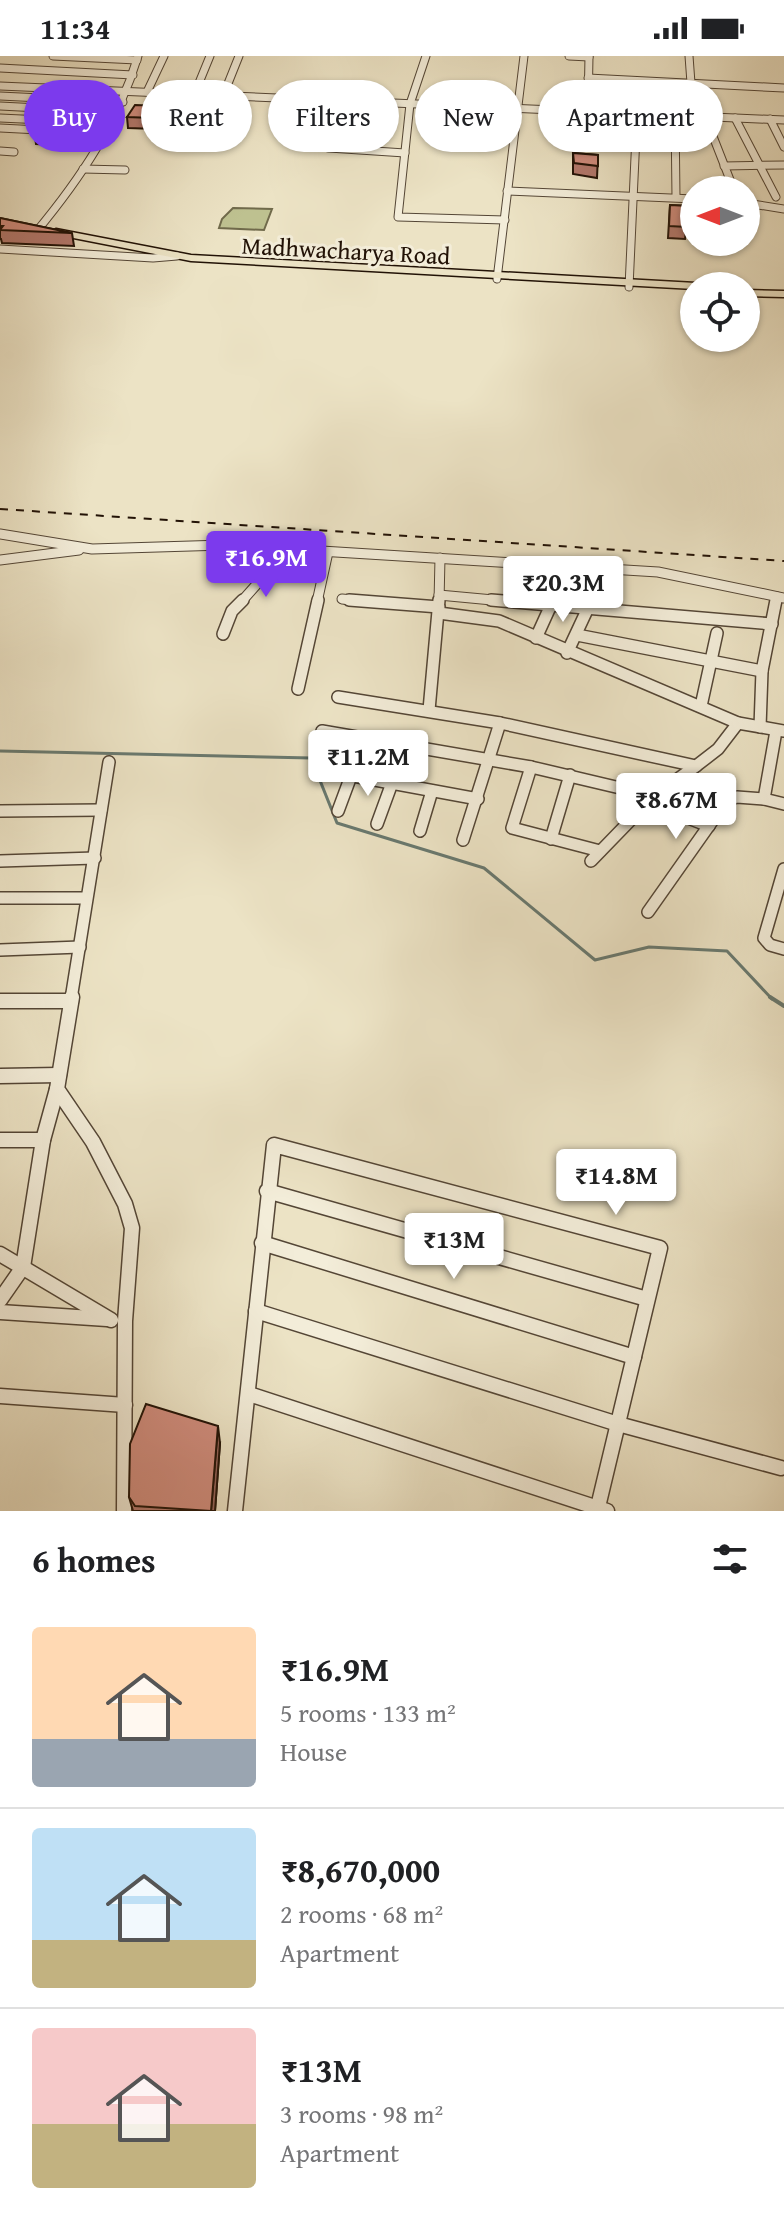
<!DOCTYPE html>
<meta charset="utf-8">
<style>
body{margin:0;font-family:"Gentium Book Plus",serif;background:#f6f6f6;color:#202124;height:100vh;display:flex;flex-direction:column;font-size:30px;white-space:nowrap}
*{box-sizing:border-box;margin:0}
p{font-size:26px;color:#757577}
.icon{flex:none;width:44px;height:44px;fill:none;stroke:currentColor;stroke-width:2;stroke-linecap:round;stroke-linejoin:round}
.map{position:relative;height:1455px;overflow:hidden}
.sheet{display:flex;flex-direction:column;background:#fff;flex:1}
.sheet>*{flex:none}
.guide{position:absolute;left:24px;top:24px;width:736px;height:72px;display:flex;gap:16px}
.needle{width:52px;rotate:270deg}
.buttons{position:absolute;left:680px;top:120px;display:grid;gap:16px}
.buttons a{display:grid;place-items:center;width:80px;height:80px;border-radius:50%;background:#fff;box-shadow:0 2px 6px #0004;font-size:40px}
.price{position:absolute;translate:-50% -68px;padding:0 18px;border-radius:8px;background:#fff;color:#222;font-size:26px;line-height:52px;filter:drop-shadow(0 2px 4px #0008)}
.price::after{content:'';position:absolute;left:50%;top:48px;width:24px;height:18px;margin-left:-12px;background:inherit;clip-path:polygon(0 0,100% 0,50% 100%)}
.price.on{background:#7c3aed;color:#fff}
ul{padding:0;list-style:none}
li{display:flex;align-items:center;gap:24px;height:200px;padding:0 32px}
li+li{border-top:2px solid #e0e0e0}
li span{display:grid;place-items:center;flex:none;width:224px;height:160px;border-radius:8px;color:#555}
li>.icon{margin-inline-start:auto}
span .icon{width:96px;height:96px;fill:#fffc;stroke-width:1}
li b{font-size:34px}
h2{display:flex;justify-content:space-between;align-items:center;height:96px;padding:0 32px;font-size:34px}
.tag{padding:0 28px;border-radius:36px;background:#fff;box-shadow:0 2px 6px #0004;font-size:28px;line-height:72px}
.tag.on{background:#7c3aed;color:#fff}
.status{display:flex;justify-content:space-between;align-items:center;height:56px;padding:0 40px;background:#fff;direction:ltr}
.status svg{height:22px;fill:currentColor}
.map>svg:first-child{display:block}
.green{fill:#bec190;stroke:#706a4b;stroke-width:2}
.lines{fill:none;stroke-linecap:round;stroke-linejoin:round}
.stream-far1{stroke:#69796f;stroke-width:3}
.stream{stroke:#69796f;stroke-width:4}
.minor-far3-casing{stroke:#544636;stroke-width:9}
.minor-far2-casing{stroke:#544636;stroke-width:11}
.minor-far1-casing{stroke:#544636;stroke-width:14}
.minor-casing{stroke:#544636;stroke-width:17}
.major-casing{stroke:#221206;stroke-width:3}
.minor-far3{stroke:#f3edd9;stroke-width:7}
.minor-far2{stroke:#f3edd9;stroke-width:9}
.minor-far1{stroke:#f3edd9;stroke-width:11}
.minor{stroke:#f3edd9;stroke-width:14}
.major{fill:#ece3c5;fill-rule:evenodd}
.rail{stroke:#221206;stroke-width:2;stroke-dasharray:8 8;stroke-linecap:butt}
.wall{fill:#b3786c;stroke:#221206;stroke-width:2}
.shaded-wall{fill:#926258;stroke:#221206;stroke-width:2}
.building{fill:#d08c7d;stroke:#221206;stroke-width:2}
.labels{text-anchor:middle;stroke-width:6;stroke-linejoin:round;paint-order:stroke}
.far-street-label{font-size:24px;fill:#221206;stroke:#f3edd9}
</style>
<div class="status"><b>11:34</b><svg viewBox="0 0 49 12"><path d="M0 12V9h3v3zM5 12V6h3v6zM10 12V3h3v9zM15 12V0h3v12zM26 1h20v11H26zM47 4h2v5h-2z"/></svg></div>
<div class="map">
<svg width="784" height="1455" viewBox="0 0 784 1455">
<rect width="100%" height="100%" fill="#ece3c5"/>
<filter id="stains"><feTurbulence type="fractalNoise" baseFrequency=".0025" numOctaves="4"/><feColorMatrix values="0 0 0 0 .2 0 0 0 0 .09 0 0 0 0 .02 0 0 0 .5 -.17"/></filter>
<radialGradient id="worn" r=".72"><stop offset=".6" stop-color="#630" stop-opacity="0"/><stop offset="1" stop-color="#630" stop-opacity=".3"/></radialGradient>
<polygon class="green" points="233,152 272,153 264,174 219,172 222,163"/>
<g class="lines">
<polyline class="stream-far1" points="0,695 311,702 337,767 484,812 595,904 649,891 727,895 772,943"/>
<polyline class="stream" points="770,941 784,950"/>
<g class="minor-far3-casing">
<g id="minor-far3">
<polyline points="53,0 137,4"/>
<polyline points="426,0 410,48 398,161 505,164"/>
<polyline points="569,0 589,1"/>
<polyline points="689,0 691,27"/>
<polyline points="0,12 133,19"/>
<polyline points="588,22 784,32"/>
<polyline points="0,30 784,64"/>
<polyline points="147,36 164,0"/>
<polyline points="194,39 210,0"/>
<polyline points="0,40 123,46"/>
<polyline points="223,40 239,0"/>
<polyline points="311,44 289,83 329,92 405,97"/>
<polyline points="0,50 117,56"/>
<polyline points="588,55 589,0"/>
<polyline points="675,59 676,141"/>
<polyline points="705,60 734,134"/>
<polyline points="0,62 43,64"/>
<polyline points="735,62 776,141"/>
<polyline points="770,63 784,91"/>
<polyline points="0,72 39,74"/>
<polyline points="0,95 14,96"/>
<polyline points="724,110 784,109"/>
<polyline points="83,113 125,114"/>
<polyline points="507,135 694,143"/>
<polyline points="746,147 784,153"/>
<path d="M 36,176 C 80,123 118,67 138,0"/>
<polyline points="0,193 153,202 177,200"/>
<polyline points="497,223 524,0"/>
<polyline points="629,231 637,58"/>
</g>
</g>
<g class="minor-far2-casing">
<g id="minor-far2">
<polyline points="0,478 92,493 224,489 658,516 784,542"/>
<polyline points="0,504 79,494"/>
<polyline points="439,539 514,546"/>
<polyline points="342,543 373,546"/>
<polyline points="241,546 257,528 266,491"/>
<polyline points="317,546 328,496"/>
<polyline points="439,546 440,502"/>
<polyline points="776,546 777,541"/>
</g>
</g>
<g class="minor-far1-casing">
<g id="minor-far1">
<polyline points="349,544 439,551"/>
<polyline points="491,544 772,568"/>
<polyline points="439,557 499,565 738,667 784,675"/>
<polyline points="223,578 232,555 243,544"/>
<polyline points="577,579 762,615"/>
<polyline points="536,582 551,549"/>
<polyline points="567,597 588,552"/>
<polyline points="298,633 318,544"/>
<polyline points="338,641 500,667 696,710 718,693 738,667"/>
<polyline points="701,650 717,577"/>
<polyline points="429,654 439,544"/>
<polyline points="760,671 762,615 776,544"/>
<polyline points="322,675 531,711 654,740"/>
<polyline points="776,675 764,743 784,748"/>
<polyline points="531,711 512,772 600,795"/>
<polyline points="337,717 478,743"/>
<polyline points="647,746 709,770"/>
<polyline points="0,755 101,754"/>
<polyline points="338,755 351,720"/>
<polyline points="377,768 392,727"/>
<polyline points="420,775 432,735"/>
<polyline points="551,783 570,719"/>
<polyline points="463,784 500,667"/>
<polyline points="0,805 95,802"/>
<polyline points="591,805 654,740 696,710"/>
<polyline points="784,813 764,882 770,889 784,893"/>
<polyline points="0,842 86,842"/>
<polyline points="648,856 727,744 737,741 764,743"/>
<polyline points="0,894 80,891"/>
<polyline points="71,943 109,706"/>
</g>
</g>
<g class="minor-casing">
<g id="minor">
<polyline points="72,941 57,1033 93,1086 125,1148 132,1172 125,1265 124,1455"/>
<polyline points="0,945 71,945"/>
<polyline points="0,1020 59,1019"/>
<polyline points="0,1084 43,1084"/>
<polyline points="267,1135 647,1243"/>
<polyline points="262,1187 634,1301"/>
<polyline points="0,1198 111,1264"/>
<polyline points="0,1244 23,1211 43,1084 57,1033"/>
<polyline points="256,1255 618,1368 781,1412"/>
<polyline points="0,1256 107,1263"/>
<polyline points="249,1338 607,1455"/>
<polyline points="0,1340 125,1349"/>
<polyline points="235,1455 274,1089 660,1192 597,1455"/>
</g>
</g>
<g class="major-casing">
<g id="major">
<polygon points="56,173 191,199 696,227 701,230 694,230 694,233 191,205 53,178 52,176"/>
<polygon points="746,234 784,235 784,241 746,240"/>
</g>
</g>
<use href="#minor-far3" class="minor-far3"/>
<use href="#minor-far2" class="minor-far2"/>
<use href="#minor-far1" class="minor-far1"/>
<use href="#minor" class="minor"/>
<use href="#major" class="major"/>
<polyline class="rail" points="0,453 784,505"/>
</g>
<g class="wall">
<polygon points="457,55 456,76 424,74 424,63"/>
<polygon points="127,61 162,61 155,73 128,72"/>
<polygon points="92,68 77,90 36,88 34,73"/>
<polygon points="573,97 598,99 597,122 573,118"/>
<polygon points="670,149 689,150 685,183 668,182"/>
<polygon points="0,162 72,177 74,190 2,187 1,183 0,183"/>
<polygon points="220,1387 215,1455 133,1455 129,1441"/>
</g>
<g class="shaded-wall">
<polygon points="161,50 162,61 155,73 154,62"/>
<polygon points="90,54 92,68 77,90 75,75"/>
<polygon points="218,1370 220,1387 215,1455 211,1455"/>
</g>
<g class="building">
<polygon points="135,49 161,50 154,62 127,61"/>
<polygon points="62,52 90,54 75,75 34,73 41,64 53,64"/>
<polygon points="426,54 457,55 456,64 424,63"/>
<polygon points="573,97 598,99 598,110 574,107"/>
<polygon points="670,149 689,150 687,171 669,170"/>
<polygon points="0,162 72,177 0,174 3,170 0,170"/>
<polygon points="146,1348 218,1370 211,1455 135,1450 129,1441 130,1388"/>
</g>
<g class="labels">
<g class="far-street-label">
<text transform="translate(346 195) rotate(3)" y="8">Madhwacharya Road</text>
</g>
</g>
<rect width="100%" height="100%" filter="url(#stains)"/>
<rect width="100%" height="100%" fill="url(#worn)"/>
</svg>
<div class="buttons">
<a><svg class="needle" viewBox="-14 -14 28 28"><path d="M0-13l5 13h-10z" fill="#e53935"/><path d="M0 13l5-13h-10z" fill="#757577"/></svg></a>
<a><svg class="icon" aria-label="locate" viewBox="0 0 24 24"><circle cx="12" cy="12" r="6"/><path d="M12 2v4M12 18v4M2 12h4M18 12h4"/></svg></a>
</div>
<b class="price on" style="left:266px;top:543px">₹16.9M</b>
<b class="price" style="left:563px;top:568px">₹20.3M</b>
<b class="price" style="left:368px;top:742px">₹11.2M</b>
<b class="price" style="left:676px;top:785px">₹8.67M</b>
<b class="price" style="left:616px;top:1161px">₹14.8M</b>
<b class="price" style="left:454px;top:1225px">₹13M</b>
<div class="guide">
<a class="tag on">Buy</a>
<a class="tag">Rent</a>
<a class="tag">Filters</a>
<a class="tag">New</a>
<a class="tag">Apartment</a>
</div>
</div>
<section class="sheet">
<h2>6 homes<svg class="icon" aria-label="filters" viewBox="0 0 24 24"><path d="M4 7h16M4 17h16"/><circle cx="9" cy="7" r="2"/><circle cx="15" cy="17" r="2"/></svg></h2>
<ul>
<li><span style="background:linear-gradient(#ffd9b3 70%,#9aa5b1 0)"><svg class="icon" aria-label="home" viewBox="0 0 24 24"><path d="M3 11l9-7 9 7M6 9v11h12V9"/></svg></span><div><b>₹16.9M</b><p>5 rooms · 133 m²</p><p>House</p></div></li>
<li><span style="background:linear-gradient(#bfe0f5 70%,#c2b280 0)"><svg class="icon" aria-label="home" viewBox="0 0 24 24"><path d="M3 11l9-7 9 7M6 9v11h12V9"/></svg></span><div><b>₹8,670,000</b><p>2 rooms · 68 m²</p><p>Apartment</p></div></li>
<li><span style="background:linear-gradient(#f6c9c9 60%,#c2b280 0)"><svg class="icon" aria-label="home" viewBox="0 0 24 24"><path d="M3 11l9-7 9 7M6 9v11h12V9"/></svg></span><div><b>₹13M</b><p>3 rooms · 98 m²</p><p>Apartment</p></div></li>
</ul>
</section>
